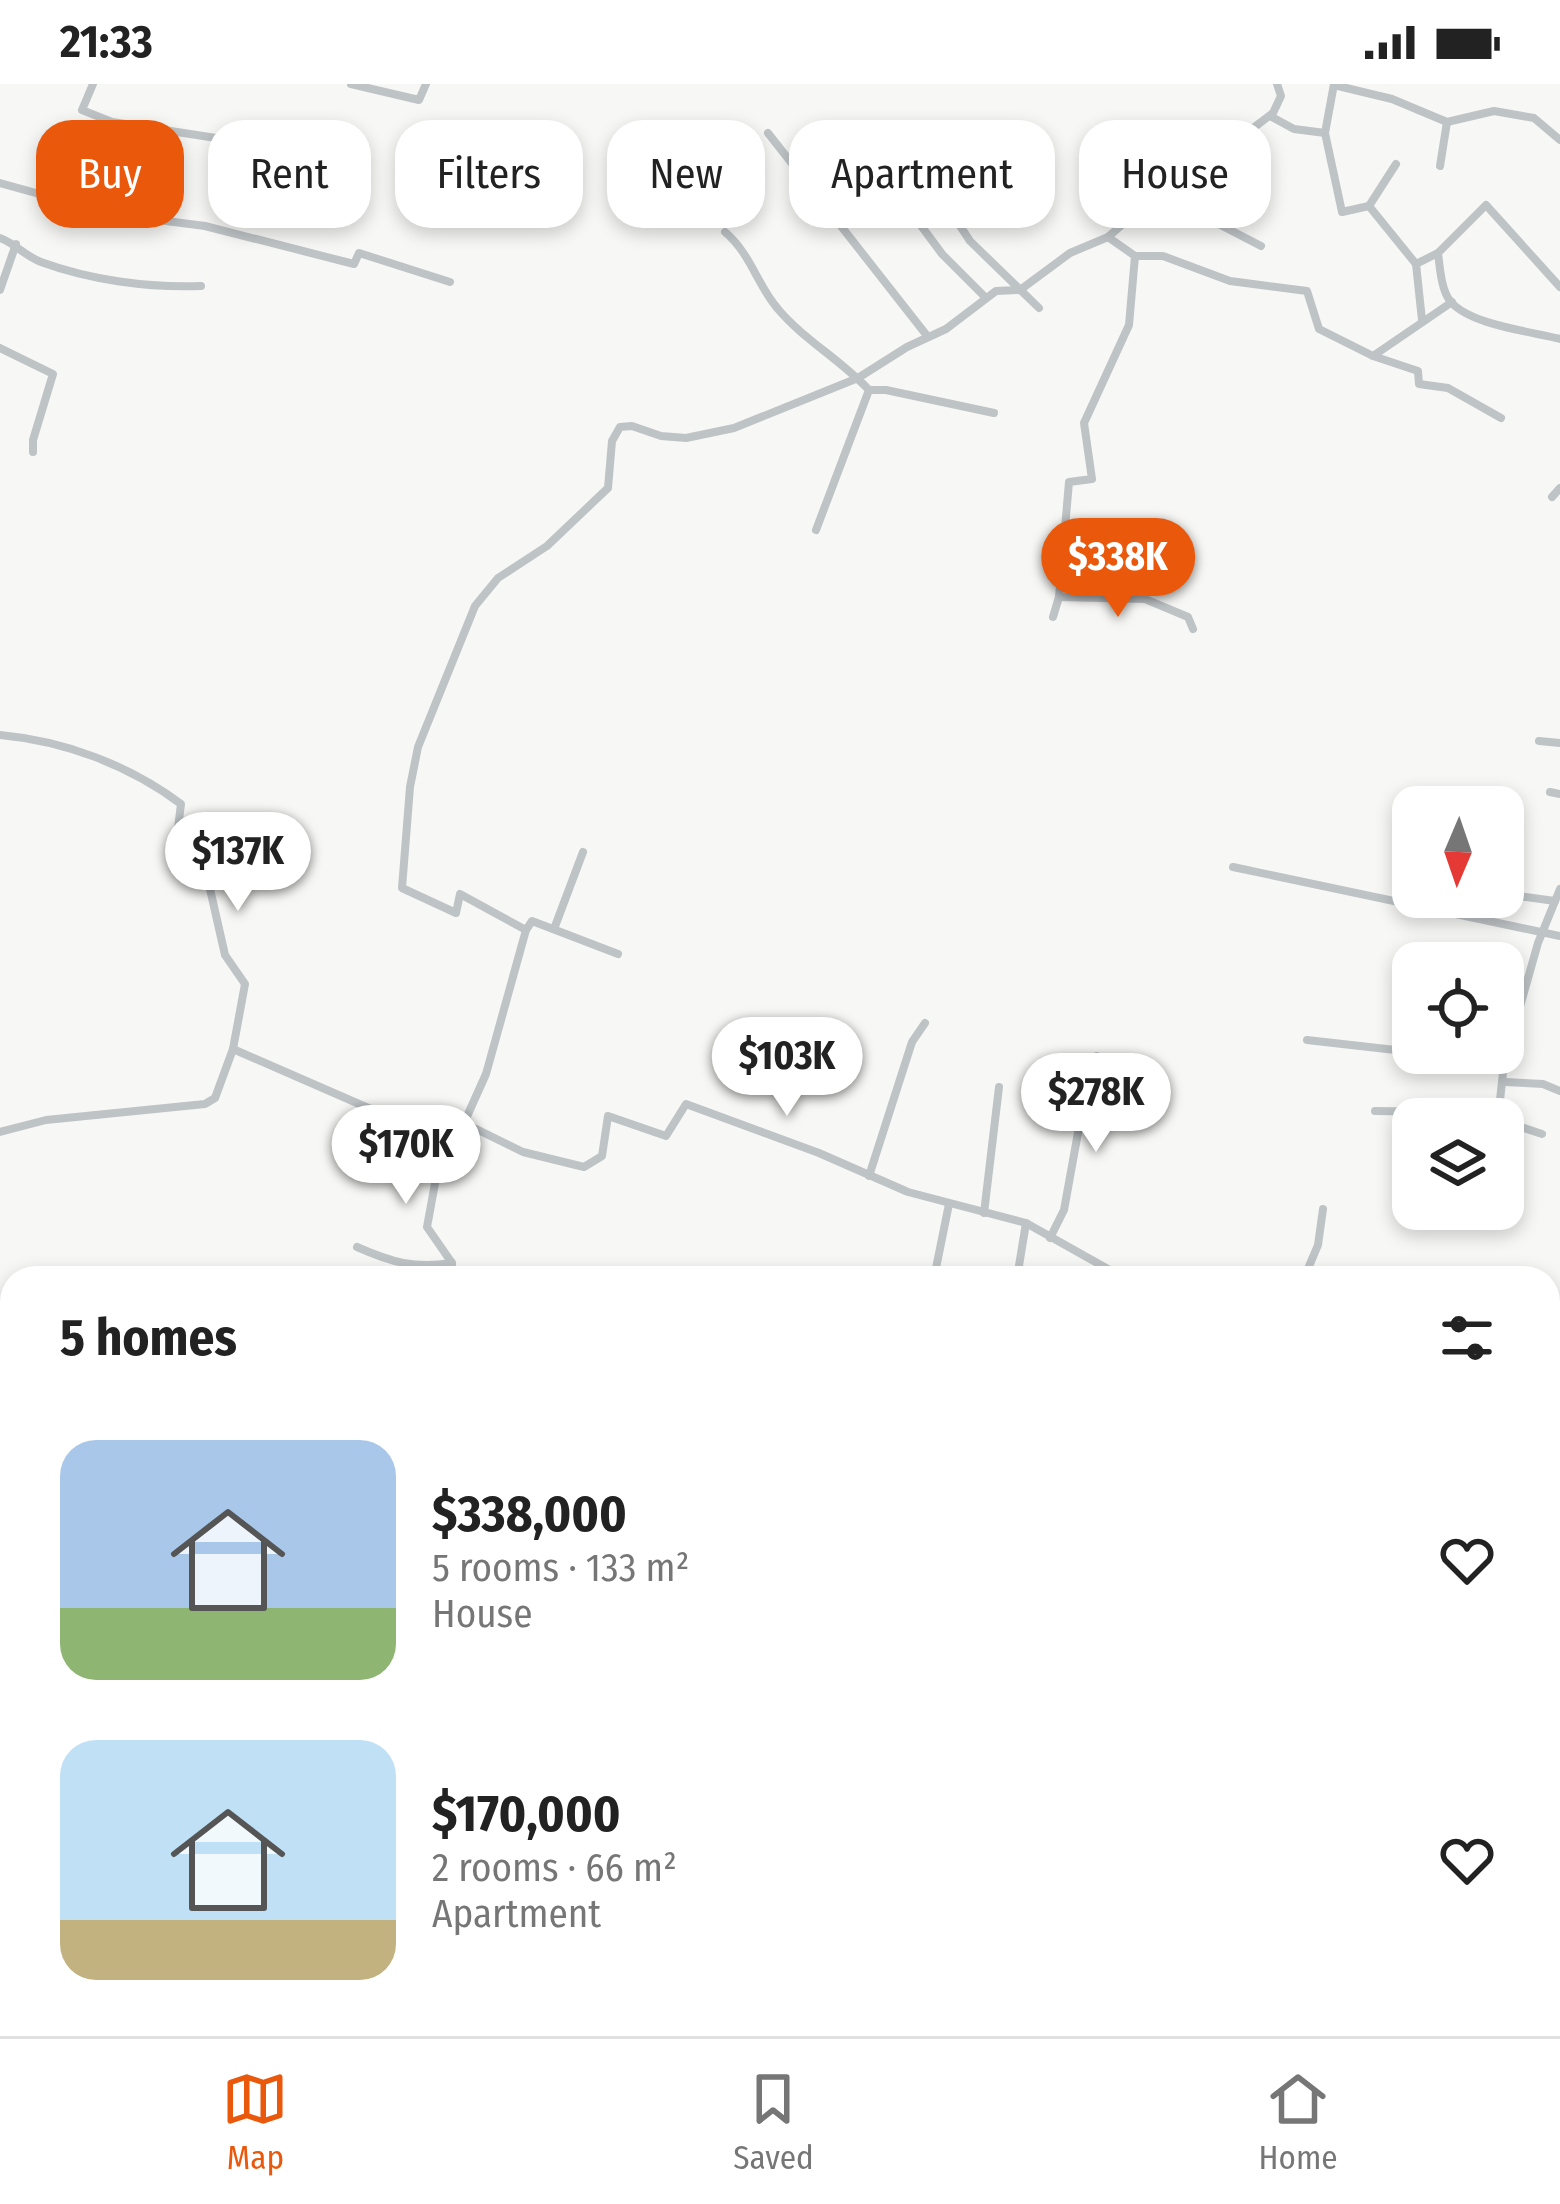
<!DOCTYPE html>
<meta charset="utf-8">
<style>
body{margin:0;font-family:"Fira Sans Condensed",sans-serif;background:#f6f6f6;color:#222;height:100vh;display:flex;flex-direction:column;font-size:45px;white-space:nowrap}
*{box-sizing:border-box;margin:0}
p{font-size:39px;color:#767676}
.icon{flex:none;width:66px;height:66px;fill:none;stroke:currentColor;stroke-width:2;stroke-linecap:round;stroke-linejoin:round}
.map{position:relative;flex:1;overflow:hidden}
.panel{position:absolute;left:0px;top:1182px;width:1560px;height:771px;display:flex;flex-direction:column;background:#fff;border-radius:36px 36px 0 0;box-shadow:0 6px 18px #0003}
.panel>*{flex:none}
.guide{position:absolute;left:36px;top:36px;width:1488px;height:108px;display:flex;gap:24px}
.needle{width:78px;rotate:182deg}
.buttons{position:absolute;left:1392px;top:702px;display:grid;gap:24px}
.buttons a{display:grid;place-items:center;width:132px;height:132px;border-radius:24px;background:#fff;box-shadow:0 6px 18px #0003;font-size:60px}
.price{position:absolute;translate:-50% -102px;padding:0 27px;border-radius:42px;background:#fff;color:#222;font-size:39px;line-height:78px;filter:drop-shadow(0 3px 6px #0008)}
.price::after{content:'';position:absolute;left:50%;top:72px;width:36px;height:27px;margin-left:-18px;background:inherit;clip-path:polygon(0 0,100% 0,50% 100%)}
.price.current{background:#ea580c;color:#fff}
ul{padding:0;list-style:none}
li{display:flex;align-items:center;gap:36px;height:300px;padding:0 60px}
li span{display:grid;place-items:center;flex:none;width:336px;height:240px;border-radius:36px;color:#555}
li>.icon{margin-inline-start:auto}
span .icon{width:144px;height:144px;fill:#fffc;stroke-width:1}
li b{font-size:51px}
h2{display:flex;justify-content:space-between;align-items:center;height:144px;padding:0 60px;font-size:51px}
.pill{padding:0 42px;border-radius:36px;background:#fff;box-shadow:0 6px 18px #0003;font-size:42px;line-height:108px}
.pill.current{background:#ea580c;color:#fff}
.status{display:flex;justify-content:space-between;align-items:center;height:84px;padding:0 60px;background:#fff;direction:ltr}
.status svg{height:33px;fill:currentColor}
.menu{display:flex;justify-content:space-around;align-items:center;height:168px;border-top:3px solid #e0e0e0;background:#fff;font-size:33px;color:#767676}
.menu a{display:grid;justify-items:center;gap:6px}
.menu .current{color:#ea580c}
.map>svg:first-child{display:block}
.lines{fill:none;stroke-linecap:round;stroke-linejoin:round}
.street{stroke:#bec3c6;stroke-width:8}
</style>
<div class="status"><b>21:33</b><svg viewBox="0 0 49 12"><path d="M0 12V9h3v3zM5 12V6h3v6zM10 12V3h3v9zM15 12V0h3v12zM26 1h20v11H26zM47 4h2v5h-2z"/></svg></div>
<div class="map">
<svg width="1560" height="1952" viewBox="0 0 1560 1952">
<rect width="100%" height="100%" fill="#f7f7f5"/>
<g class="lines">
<g class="street">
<polyline points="93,0 82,26 112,38 216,54"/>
<polyline points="351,0 419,16 426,0"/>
<polyline points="1334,0 1325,49 1342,128 1369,122 1416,180 1438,169 1486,121 1560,203"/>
<polyline points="1334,1 1392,15 1447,38 1494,27 1534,34 1560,56"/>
<polyline points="1270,32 1294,45 1325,49"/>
<polyline points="768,49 928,253"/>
<polyline points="899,49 970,157 1039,224"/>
<polyline points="1440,82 1447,38"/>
<polyline points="0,99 112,130 205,142 354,180 359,169 450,198"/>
<polyline points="1163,105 1207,134 1261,162"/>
<polyline points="1369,122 1396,80"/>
<polyline points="908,124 942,170 985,213"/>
<path d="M 725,148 C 751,170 757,201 778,225 C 803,255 841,276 869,306 L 816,446"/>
<polyline points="1108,153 1135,172 1163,172 1230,197 1307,207 1319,245 1373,272 1452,218"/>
<path d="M 0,154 C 16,160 25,172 41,178 C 90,196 148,204 201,202"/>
<path d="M 1438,169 C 1440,184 1441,205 1450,217 C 1470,241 1529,247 1560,255"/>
<polyline points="1416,180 1422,236"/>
<polyline points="0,206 16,160"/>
<polyline points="0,264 53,290 33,356 33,368"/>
<polyline points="1373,272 1418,287 1419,300 1448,304 1501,334"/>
<polyline points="869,306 886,306 994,329"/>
<polyline points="1552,413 1560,404"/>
<polyline points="1059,513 1145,515 1188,533 1193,545"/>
<polyline points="1053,533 1059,513 1069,398 1092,395 1084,339 1129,241 1135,172"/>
<path d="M 0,651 C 65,657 129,681 181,720 L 176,760 L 210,805 L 225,871 L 245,900 L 233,965 L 389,1033 L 464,1039 L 523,1068 L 584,1083 L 602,1072 L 608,1032 L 666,1052 L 686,1020 L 819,1069 L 908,1108 L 1026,1139 L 1124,1194"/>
<polyline points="1539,657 1560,659"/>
<polyline points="1550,708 1560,710"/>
<polyline points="1233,783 1560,852"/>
<polyline points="1503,795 1519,731"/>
<polyline points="1503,810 1555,817"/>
<polyline points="554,845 583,768"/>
<polyline points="526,846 532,837 618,870"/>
<polyline points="1307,956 1413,968"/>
<polyline points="1418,969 1504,979 1498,1035"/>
<polyline points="1504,979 1538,859 1560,805"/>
<polyline points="1505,998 1543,1000 1560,1007"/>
<polyline points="1375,1027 1443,1028 1498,1035"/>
<polyline points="1503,1037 1542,1050"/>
<polyline points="425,1038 438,1083 427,1143 452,1179 452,1194"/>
<polyline points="464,1039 486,990 526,846 460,810 456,829 402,804 410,703 418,663 475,522 498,494 547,462 608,404 612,357 620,343 632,342 661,352 686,354 734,344 858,294 907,263 946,245 996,207 1020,206 1070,169 1108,153 1163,105 1206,80 1273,29 1281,12 1277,0"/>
<polyline points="0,1048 46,1036 205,1020 215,1014 233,965"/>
<polyline points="869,1092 912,958 925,939"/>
<polyline points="984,1129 999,1003"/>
<polyline points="1050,1154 1064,1126 1081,1032 1097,972"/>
<path d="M 357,1163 C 391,1178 414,1185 452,1179"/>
<polyline points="934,1194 949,1120"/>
<polyline points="1017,1194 1026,1139"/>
<polyline points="1304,1194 1318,1161 1323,1125"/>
<polyline points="1548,1258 1560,1262"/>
<polyline points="1548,1375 1560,1377"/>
<polyline points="1548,1530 1558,1530 1560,1514"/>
<polyline points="192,1952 198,1941"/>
<polyline points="1356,1952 1357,1941"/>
</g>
</g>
</svg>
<div class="buttons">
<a><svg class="needle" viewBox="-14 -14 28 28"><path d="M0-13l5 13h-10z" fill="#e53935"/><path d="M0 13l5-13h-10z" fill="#767676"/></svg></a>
<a><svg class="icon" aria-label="locate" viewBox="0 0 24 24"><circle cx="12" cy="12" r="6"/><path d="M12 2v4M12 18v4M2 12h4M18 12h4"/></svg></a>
<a><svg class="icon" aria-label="layers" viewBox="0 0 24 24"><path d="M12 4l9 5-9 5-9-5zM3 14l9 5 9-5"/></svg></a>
</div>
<b class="price current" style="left:1118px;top:536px">$338K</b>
<b class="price" style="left:238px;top:830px">$137K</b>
<b class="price" style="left:787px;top:1035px">$103K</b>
<b class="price" style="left:1096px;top:1071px">$278K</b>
<b class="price" style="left:406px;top:1123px">$170K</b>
<div class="guide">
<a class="pill current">Buy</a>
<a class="pill">Rent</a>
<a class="pill">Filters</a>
<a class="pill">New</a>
<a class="pill">Apartment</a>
<a class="pill">House</a>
</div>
<section class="panel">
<h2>5 homes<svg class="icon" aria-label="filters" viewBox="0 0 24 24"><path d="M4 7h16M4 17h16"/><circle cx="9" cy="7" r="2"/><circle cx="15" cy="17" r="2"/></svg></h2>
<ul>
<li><span style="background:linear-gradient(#a9c7e8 70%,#8fb573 0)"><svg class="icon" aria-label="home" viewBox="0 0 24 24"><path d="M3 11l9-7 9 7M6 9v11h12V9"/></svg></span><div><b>$338,000</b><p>5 rooms · 133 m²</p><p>House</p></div><svg class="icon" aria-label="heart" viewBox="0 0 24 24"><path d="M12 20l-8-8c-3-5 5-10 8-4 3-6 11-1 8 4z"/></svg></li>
<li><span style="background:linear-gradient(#bfe0f5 75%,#c2b280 0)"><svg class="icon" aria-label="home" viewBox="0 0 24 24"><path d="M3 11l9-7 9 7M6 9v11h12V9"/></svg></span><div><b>$170,000</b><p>2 rooms · 66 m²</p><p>Apartment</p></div><svg class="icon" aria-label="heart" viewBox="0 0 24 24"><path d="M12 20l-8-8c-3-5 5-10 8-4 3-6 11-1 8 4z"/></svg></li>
</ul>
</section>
</div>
<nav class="menu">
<a class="current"><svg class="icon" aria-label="map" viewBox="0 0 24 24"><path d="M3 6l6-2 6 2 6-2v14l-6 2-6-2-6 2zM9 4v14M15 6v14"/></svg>Map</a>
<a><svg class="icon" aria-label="saved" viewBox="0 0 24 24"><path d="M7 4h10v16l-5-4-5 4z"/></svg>Saved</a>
<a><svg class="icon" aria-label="home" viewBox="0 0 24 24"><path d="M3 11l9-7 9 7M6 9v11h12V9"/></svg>Home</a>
</nav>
